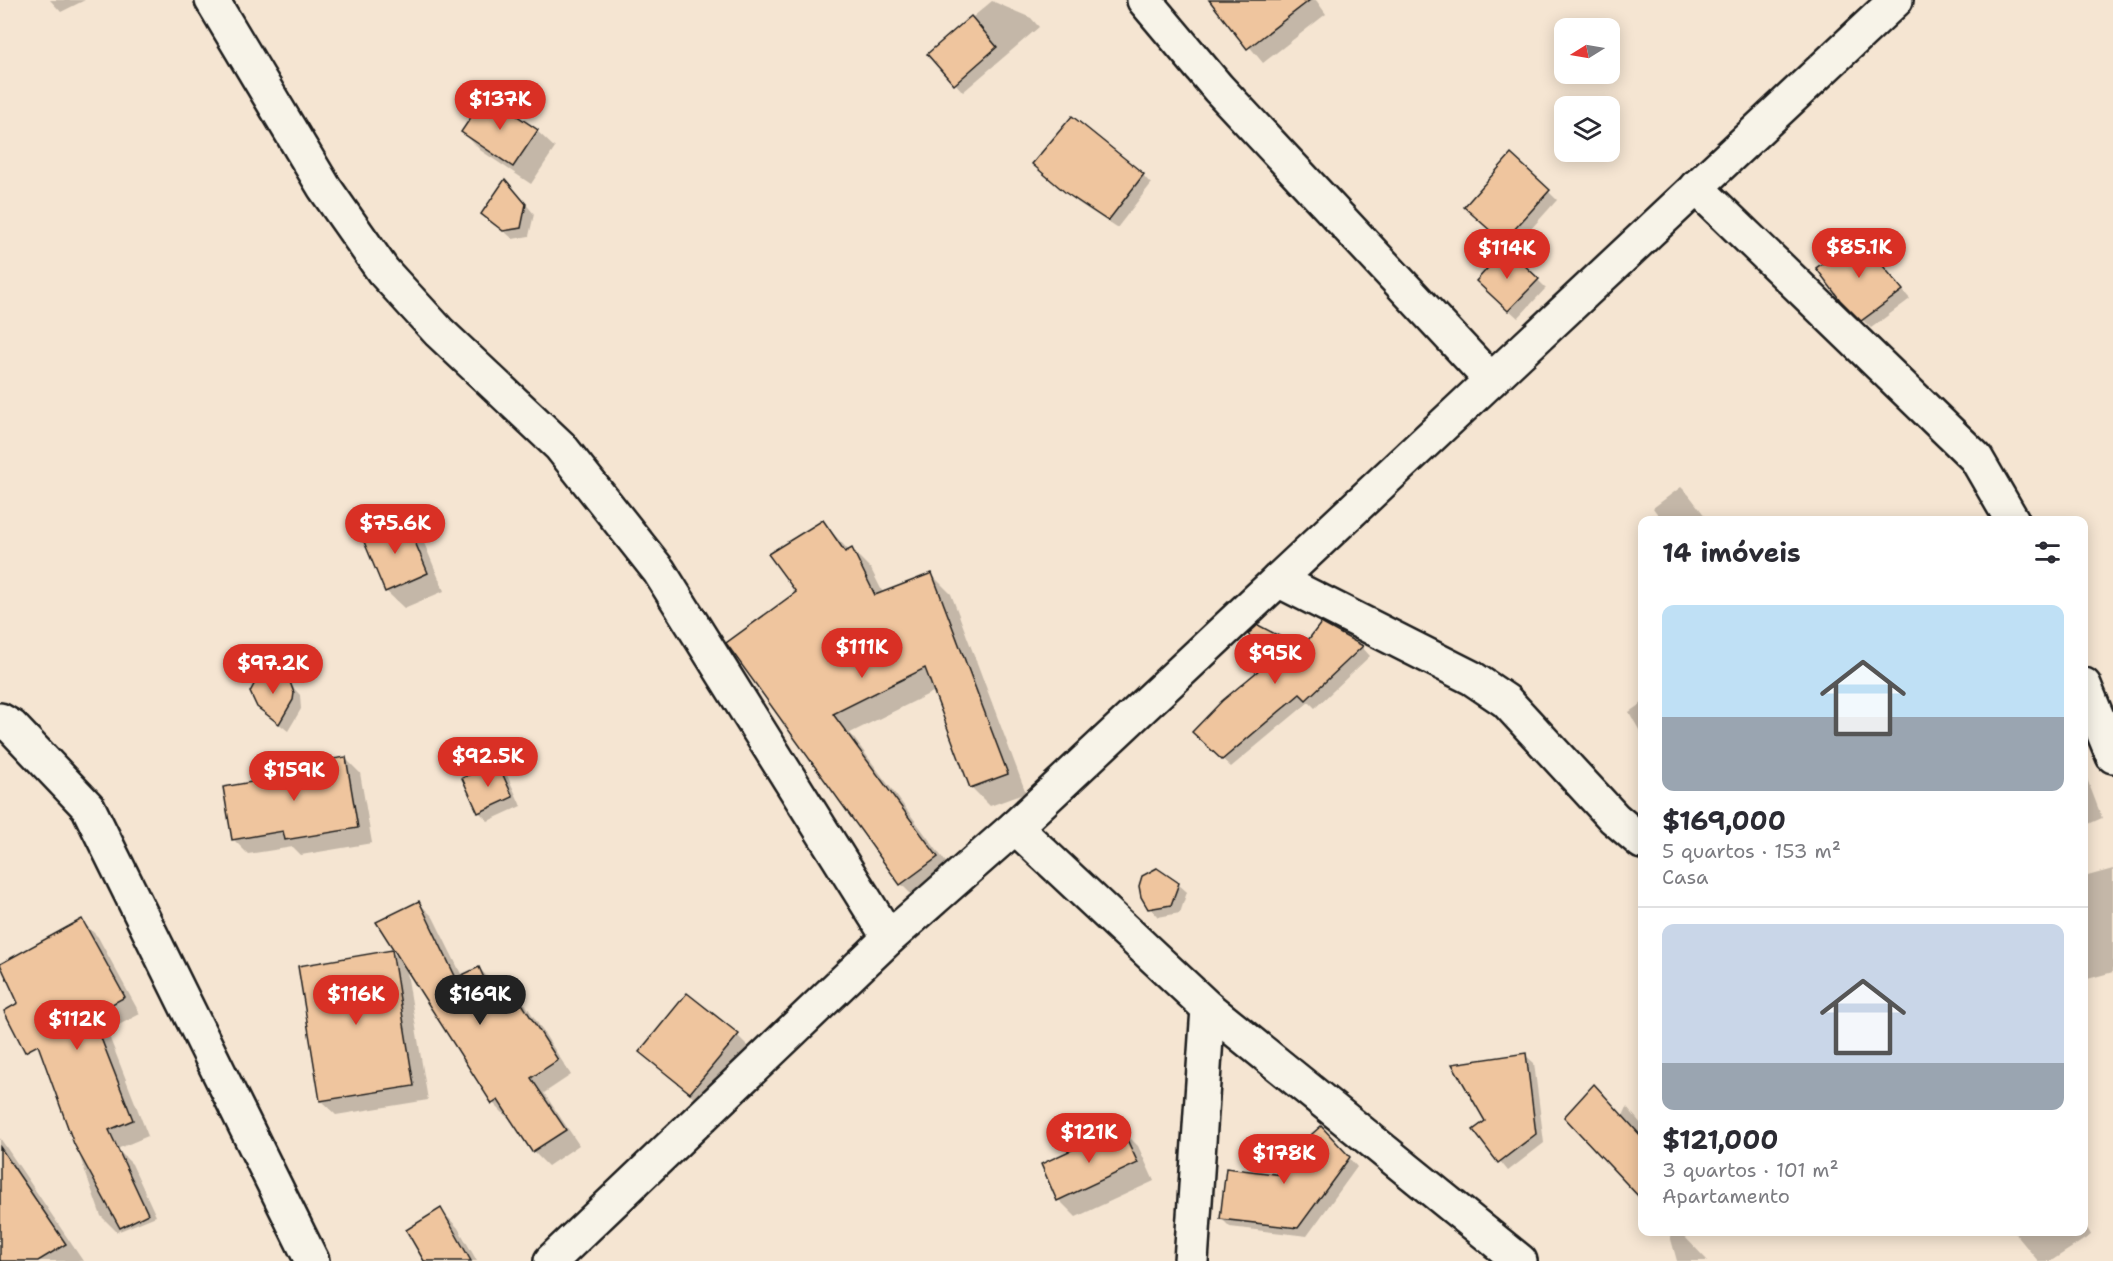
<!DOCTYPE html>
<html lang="pt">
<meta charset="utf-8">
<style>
body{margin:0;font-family:"Shantell Sans",sans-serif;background:#f7f7f7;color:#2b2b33;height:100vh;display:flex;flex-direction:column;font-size:22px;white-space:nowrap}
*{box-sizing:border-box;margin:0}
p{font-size:20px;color:#7c7c81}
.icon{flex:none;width:33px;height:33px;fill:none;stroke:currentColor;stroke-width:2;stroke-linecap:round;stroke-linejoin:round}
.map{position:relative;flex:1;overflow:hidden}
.drawer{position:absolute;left:1638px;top:516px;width:450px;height:720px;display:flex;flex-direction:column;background:#fff;border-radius:12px;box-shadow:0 3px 15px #0003}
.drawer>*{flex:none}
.needle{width:39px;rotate:259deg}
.tools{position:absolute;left:1554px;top:18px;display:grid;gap:12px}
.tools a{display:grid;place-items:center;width:66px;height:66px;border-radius:12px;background:#fff;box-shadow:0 3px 15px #0003;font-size:30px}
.price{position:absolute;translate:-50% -51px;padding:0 14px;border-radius:21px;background:#d93025;color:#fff;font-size:20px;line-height:39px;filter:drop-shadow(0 2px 3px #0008)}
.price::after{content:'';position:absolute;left:50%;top:36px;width:18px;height:14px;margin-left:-9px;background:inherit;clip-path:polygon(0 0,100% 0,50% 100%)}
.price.selected{background:#222;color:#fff}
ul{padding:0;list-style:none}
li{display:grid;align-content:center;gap:12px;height:318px;padding:0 24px}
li+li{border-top:2px solid #e1e1e2}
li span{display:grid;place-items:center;height:186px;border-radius:12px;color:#555}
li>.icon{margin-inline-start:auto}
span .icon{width:108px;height:108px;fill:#fffc;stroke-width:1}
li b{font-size:26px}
h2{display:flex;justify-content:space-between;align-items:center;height:72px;padding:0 24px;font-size:26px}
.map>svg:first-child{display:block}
.shadow{fill:#0003}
.building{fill:#efc59e;stroke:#1c1c1c;stroke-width:1.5}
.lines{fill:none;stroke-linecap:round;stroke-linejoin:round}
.street-casing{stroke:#1c1c1c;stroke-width:38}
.street{stroke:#f7f3e8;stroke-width:33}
</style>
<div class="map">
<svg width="2113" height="1261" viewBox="0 0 2113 1261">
<rect width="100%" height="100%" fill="#f5e5d2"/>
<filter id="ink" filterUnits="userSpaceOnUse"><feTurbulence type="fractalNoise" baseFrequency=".0167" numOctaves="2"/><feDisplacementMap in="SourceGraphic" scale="12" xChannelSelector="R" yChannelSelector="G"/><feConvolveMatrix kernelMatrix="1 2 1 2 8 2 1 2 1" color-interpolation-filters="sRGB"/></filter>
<g filter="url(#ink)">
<g class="shadow">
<polygon points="50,0 85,0 61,12"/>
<polygon points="1211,0 1316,0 1326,14 1263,63"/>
<polygon points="992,1 1031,18 1039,27 963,92 929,54"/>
<polygon points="537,131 555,148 531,184 480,150 463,132"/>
<polygon points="1512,156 1557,200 1512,250 1474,215"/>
<polygon points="1043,172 1143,175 1151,184 1117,228 1077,202"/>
<polygon points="514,190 534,214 529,236 513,239 483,213"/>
<polygon points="1867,247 1910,299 1871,328 1841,299"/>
<polygon points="1538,280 1546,288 1518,318 1486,289"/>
<polygon points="1681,487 1689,495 1708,520 1662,520 1653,508"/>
<polygon points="405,520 422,538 444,591 404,608 386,591"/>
<polygon points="822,521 849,551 852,550 871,569 883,593 932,575 951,594 1026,793 990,806 971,787 935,691 850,733 956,876 920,903 901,884 728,644 798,592"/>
<polygon points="1322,625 1362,647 1370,656 1315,708 1309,702 1231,767 1203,741 1302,650"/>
<polygon points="270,674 282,675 300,695 301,709 288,731 258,707 259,679"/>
<polygon points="1642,703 1642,735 1629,712"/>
<polygon points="2084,752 2088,764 2084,766"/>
<polygon points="345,758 360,773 372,843 301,855 293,847 248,854 233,839 276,780"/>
<polygon points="497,764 506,773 521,806 488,821 479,812"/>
<polygon points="2084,771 2102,818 2084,826"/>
<polygon points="2113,869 2113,972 2084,980 2084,877"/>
<polygon points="1178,884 1187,892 1180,913 1158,917 1150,908"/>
<polygon points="419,903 433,917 462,976 479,968 493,983 500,998 512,990 526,1005 571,1075 544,1093 579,1145 548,1166 533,1151 510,1116 507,1117 493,1103 406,967 428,1100 336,1115 321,1101 391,952 402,960"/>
<polygon points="82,921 98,937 140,1014 107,1031 148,1136 117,1149 132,1164 156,1216 117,1232 101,1216 60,1101 85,1122 0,966"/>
<polygon points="738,1036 755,1053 708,1110 641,1051"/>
<polygon points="1525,1055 1534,1063 1544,1143 1508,1171 1475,1130 1487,1121"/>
<polygon points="1627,1107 1642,1125 1642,1198 1566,1117 1623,1116"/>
<polygon points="1120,1128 1138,1146 1154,1181 1076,1217 1059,1200"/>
<polygon points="1330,1136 1357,1167 1307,1236 1230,1227 1221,1218 1286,1177"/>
<polygon points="0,1138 83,1261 0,1261"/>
<polygon points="441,1210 458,1228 477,1261 426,1261"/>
<polygon points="2084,1222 2091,1235 2051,1261 2038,1261 2014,1232 2084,1232"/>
<polygon points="1669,1232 1680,1232 1708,1261 1677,1261"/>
</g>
<g class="building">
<polygon points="1209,0 1310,0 1247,49"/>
<polygon points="971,16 997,47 954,85 927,54"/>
<polygon points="486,95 538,130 513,167 461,132"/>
<polygon points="1072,116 1144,174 1108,221 1066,193 1032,164"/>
<polygon points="1511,154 1550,190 1503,242 1464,207"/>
<polygon points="505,179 526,204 521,228 503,231 481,214"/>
<polygon points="1859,237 1903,290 1861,321 1840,300 1816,268"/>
<polygon points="1506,248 1539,279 1508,311 1476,281"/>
<polygon points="405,518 428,573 385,592 362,537"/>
<polygon points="823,520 845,552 852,548 875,595 932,573 1008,774 970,788 925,668 833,714 938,857 900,885 726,643 796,592 768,554"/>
<polygon points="1321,623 1363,646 1306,700 1300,694 1222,760 1192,732 1222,701 1271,660 1248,634 1258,625 1302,648"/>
<polygon points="276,672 289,679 294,693 293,700 279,724 257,707 250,692 258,677"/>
<polygon points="346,757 358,828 285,840 283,831 232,840 223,787 274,778 273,768"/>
<polygon points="497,762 513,797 478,813 462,778"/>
<polygon points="1157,868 1179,883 1171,905 1148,909 1141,897 1139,886 1142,876"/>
<polygon points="419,901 456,978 479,967 494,1000 512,988 558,1060 531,1078 566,1130 532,1152 498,1100 492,1104 376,922"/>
<polygon points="82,919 125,997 92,1015 133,1120 109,1130 148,1214 120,1228 74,1144 38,1045 25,1052 4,1011 18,1003 0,964"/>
<polygon points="392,950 414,1086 320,1101 298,966"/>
<polygon points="687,993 739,1034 690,1093 639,1052"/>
<polygon points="1526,1053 1536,1134 1498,1163 1473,1130 1485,1121 1452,1064"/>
<polygon points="1594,1084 1642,1137 1642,1200 1564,1117"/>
<polygon points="1321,1126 1350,1157 1298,1228 1220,1219 1226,1168 1283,1175 1277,1165"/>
<polygon points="1121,1127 1138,1163 1057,1201 1041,1164"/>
<polygon points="0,1147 66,1244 38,1261 0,1261"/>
<polygon points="441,1208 471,1261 424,1261 406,1230"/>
</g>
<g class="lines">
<g class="street-casing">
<g id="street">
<polyline points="212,0 324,187 383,271 439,332 560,446 659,571 889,938"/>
<polyline points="1144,0 1218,88 1491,380"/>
<polyline points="1696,187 1976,458 2012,520"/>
<polyline points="1278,580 1472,678 1506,701 1614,818 1642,842"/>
<polyline points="2084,685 2113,756"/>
<polyline points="0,720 12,727 88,807 312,1261"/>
<polyline points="1015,827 1208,1008 1520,1261"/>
<polyline points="551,1261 889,938 1015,827 1896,0"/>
<polyline points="1191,1261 1208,1008"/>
</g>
</g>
<use href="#street" class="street"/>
</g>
</g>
</svg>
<div class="tools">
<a><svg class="needle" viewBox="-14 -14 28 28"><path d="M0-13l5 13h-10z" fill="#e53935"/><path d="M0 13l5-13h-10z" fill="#7c7c81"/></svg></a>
<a><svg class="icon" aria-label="layers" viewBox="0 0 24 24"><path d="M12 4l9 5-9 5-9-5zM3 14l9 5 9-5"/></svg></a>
</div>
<b class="price" style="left:500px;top:131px">$137K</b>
<b class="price" style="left:1859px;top:279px">$85.1K</b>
<b class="price" style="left:1507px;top:280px">$114K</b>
<b class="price" style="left:395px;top:555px">$75.6K</b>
<b class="price" style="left:862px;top:679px">$111K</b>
<b class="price" style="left:1275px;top:685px">$95K</b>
<b class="price" style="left:273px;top:695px">$97.2K</b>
<b class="price" style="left:488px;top:788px">$92.5K</b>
<b class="price" style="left:294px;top:802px">$159K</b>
<b class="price" style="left:356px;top:1026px">$116K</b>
<b class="price selected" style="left:480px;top:1026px">$169K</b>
<b class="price" style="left:77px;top:1051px">$112K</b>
<b class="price" style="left:1089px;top:1164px">$121K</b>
<b class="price" style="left:1284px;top:1185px">$178K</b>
<section class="drawer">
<h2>14 imóveis<svg class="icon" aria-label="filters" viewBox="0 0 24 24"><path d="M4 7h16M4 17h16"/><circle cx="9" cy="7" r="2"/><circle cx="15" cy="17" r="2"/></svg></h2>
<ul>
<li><span style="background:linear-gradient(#bfe0f5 60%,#9aa5b1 0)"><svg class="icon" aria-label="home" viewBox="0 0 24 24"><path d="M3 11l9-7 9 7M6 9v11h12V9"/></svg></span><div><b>$169,000</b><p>5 quartos · 153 m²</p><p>Casa</p></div></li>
<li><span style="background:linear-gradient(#c9d6e8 75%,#9aa5b1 0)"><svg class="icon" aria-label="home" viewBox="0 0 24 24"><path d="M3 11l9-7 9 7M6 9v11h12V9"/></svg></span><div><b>$121,000</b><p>3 quartos · 101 m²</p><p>Apartamento</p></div></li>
</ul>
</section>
</div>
